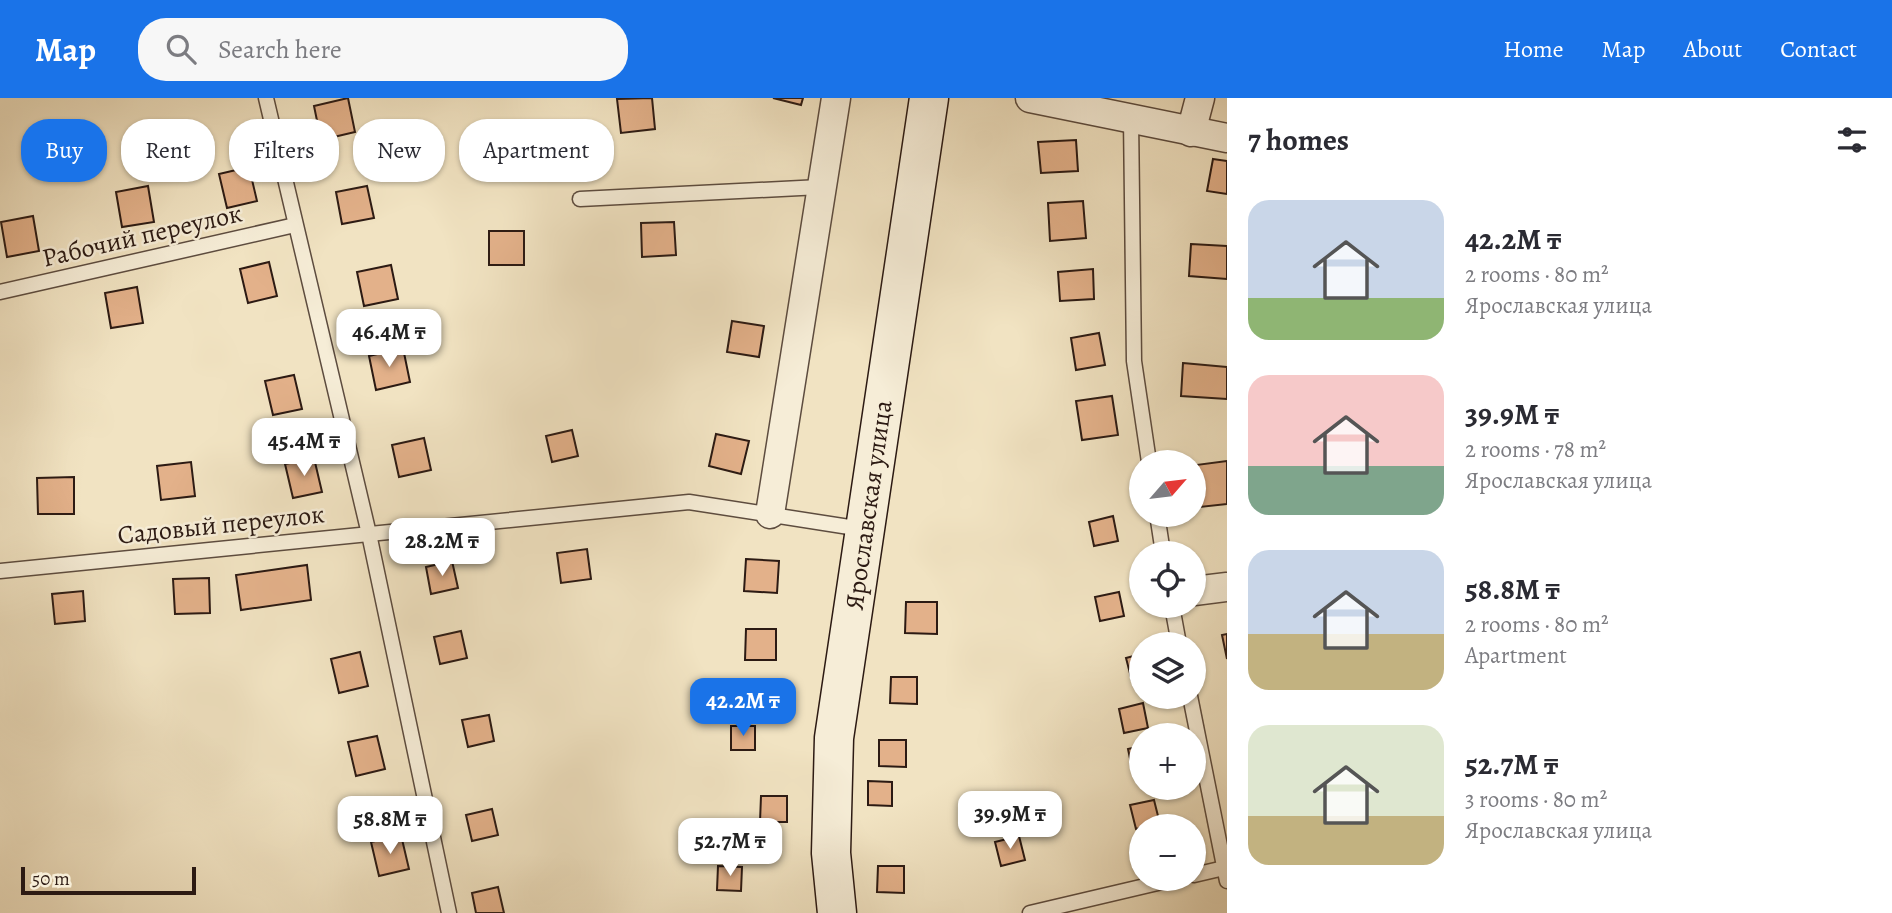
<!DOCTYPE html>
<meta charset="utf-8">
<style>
body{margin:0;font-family:Alegreya,serif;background:#f7f7f7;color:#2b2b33;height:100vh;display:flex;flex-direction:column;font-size:26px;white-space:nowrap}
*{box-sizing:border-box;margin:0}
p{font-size:23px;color:#7c7c81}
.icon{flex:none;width:38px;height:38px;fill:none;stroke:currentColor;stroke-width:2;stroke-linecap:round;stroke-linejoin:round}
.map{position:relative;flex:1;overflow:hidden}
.side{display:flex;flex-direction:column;background:#fff;width:665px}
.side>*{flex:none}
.banner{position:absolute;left:21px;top:21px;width:665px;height:63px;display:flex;gap:14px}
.needle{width:46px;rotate:62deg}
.buttons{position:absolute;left:1129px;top:352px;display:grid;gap:14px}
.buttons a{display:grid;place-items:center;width:77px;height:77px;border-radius:50%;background:#fff;box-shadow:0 2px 5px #0004;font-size:35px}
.scale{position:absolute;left:21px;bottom:18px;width:175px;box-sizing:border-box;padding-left:7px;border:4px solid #2c1a13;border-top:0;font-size:19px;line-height:24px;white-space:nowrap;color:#2c1a13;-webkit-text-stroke:5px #f6edd7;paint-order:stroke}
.price{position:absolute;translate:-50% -60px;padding:0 16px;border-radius:14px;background:#fff;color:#222;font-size:23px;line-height:46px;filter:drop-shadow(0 2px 4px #0008)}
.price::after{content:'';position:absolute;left:50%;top:42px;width:21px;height:16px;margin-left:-10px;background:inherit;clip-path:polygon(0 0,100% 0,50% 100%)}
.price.active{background:#1a73e8;color:#fff}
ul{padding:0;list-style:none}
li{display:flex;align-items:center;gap:21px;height:175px;padding:0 21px}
li span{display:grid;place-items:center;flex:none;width:196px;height:140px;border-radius:21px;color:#555}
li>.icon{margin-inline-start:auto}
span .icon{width:84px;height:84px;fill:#fffc;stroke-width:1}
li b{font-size:30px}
h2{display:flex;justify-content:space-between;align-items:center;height:84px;padding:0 21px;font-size:30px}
.tag{padding:0 24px;border-radius:28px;background:#fff;box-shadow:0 2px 5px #0004;font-size:24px;line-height:63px}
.tag.active{background:#1a73e8;color:#fff}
header{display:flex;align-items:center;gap:42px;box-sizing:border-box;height:98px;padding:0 35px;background:#1a73e8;color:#fff}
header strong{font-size:33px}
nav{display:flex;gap:38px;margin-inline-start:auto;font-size:24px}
.search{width:490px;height:63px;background:#f7f7f7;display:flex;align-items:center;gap:18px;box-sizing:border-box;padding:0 24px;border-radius:28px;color:#7c7c81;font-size:26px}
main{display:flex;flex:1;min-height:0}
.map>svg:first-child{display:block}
.building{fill:#e3b18a;stroke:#2c1a13;stroke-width:2}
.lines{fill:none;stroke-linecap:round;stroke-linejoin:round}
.service-casing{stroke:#5d4c3f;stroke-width:17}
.minor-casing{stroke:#5d4c3f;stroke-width:31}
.secondary-casing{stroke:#2c1a13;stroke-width:41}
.service{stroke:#f6edd7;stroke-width:14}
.minor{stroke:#f6edd7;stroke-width:28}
.secondary{stroke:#f6edd7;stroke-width:38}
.labels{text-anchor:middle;stroke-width:5;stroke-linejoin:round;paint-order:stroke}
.street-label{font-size:26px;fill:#2c1a13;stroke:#f6edd7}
</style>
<header>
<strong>Map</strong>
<div class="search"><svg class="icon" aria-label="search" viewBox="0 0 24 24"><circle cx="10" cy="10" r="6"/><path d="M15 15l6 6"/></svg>Search here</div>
<nav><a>Home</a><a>Map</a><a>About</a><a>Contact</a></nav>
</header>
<main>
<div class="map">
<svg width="1227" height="815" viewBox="0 0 1227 815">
<rect width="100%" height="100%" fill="#f1e3c2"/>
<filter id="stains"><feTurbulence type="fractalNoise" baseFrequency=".00286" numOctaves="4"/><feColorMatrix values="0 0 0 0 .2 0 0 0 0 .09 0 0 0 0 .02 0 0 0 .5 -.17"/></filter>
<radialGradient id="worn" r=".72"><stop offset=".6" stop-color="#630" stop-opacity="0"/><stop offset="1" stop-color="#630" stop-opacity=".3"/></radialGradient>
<g class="building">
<polygon points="348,0 355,34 321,42 314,8"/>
<polygon points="652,0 655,31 621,35 617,1"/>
<polygon points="773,0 803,0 801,7"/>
<polygon points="1076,42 1078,73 1041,75 1038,44"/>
<polygon points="1213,61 1227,63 1227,96 1207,93"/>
<polygon points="249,69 257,103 227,110 219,76"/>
<polygon points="148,88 154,124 122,129 116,94"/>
<polygon points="367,88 374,120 342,126 336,94"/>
<polygon points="1083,103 1086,140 1050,143 1048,105"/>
<polygon points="33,118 39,153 7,159 1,124"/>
<polygon points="674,124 676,157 642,159 641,125"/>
<rect x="489" y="133" width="35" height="34"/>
<polygon points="1191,146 1227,148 1227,181 1189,178"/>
<polygon points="269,164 277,198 248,205 240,171"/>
<polygon points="391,167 398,201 364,208 357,174"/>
<polygon points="1093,171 1094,201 1060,203 1058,174"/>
<polygon points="137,189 143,225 111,230 105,195"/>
<polygon points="732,223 764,228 759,259 727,254"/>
<polygon points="1099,235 1105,267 1076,272 1071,240"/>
<polygon points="403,250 410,284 376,292 369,258"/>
<polygon points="1183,265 1227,269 1227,301 1181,298"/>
<polygon points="294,277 302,311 273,317 265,283"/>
<polygon points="1112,298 1118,337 1082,342 1076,303"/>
<polygon points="572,332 578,358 552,364 546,338"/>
<polygon points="716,336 749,343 741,376 709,368"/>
<polygon points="424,340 431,372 399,379 392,347"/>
<polygon points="314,360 322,394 293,400 285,366"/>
<polygon points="1227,363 1227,406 1200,409 1196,367"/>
<polygon points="191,364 195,398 161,402 157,368"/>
<polygon points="74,379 74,416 38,416 37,380"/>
<polygon points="1113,418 1118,443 1094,448 1089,424"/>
<polygon points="587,451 591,481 561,485 557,455"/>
<polygon points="746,461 779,463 777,495 744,493"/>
<polygon points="452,463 458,490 431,496 426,469"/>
<polygon points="307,467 311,502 241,512 236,477"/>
<polygon points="209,480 210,515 175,516 173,481"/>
<polygon points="83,493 85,523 55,526 52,496"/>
<polygon points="1119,494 1124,518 1100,523 1095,499"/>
<polygon points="906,504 937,504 937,536 905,535"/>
<polygon points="746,531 776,531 776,562 745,562"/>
<polygon points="461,533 467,560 440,566 434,539"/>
<polygon points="1227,536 1227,561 1222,537"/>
<polygon points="360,554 368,588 339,595 331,561"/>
<polygon points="1141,556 1141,581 1132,583 1126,560"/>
<polygon points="891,579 917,579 917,606 890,605"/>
<polygon points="1143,605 1148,630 1124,635 1119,611"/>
<polygon points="489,617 494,643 468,649 462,622"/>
<rect x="731" y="628" width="24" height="24"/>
<polygon points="377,638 385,671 356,678 348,644"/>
<polygon points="879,642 906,642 906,669 879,668"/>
<polygon points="1141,648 1141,674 1133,675 1128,651"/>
<polygon points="868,683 892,684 892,708 868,707"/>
<polygon points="761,698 787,698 787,724 760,724"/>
<polygon points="1154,702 1160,726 1136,731 1130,707"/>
<polygon points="492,711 498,737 472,743 466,717"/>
<polygon points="401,737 409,771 379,778 371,744"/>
<polygon points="1019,738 1025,762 1001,768 995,744"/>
<polygon points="718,768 742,769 741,793 717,792"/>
<polygon points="878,768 904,768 904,795 877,794"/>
<polygon points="498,789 504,815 476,815 472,795"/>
</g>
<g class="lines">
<g class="service-casing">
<g id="service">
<polyline points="266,0 369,436 449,815"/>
<polyline points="1131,20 1134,263 1149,364"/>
<polyline points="580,101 820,89"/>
<polyline points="0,194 295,127"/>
<polyline points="1157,416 1163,455"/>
<polyline points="0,473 689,404 862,431"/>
<polyline points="1172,508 1179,546"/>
<polyline points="1190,598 1227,783"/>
<polyline points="1194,777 1224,770"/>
<polyline points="1030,815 1179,780"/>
</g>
</g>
<g class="minor-casing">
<g id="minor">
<polyline points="1030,0 1227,40"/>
<polyline points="1191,34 1200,0"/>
<polyline points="770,416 836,0"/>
<polyline points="1194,493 1227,489"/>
</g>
</g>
<g class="secondary-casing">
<polyline id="secondary" points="837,815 831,755 834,640 929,0"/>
</g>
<use href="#service" class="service"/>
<use href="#minor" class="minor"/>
<use href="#secondary" class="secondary"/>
</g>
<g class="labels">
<g class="street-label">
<text transform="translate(142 137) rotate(-13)" y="9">Рабочий переулок</text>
<text transform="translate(868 407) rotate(-82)" y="9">Ярославская улица</text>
<text transform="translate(221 426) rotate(-6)" y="9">Садовый переулок</text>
</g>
</g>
<rect width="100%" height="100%" filter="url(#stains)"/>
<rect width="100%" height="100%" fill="url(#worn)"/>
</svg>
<div class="buttons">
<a><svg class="needle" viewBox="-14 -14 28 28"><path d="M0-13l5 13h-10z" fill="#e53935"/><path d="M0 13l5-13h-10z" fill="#7c7c81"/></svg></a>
<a><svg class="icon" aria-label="locate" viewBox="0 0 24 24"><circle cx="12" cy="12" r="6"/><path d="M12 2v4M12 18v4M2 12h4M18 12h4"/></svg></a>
<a><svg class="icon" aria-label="layers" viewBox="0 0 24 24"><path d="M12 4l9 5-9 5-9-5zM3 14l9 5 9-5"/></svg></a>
<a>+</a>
<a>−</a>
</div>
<div class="scale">50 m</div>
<b class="price" style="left:389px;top:271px">46.4M ₸</b>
<b class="price" style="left:304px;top:380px">45.4M ₸</b>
<b class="price" style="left:442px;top:480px">28.2M ₸</b>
<b class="price active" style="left:743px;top:640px">42.2M ₸</b>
<b class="price" style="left:1010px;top:753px">39.9M ₸</b>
<b class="price" style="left:390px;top:758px">58.8M ₸</b>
<b class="price" style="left:730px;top:780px">52.7M ₸</b>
<div class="banner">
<a class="tag active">Buy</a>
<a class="tag">Rent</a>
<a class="tag">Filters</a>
<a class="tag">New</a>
<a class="tag">Apartment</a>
</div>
</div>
<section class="side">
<h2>7 homes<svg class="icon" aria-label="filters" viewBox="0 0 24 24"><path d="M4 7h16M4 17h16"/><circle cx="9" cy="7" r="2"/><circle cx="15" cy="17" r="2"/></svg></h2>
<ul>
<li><span style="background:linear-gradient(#c9d6e8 70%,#8fb573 0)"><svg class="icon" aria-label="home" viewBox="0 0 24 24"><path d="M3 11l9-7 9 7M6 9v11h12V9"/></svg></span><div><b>42.2M ₸</b><p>2 rooms · 80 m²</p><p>Ярославская улица</p></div></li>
<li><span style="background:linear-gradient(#f6c9c9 65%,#7fa58c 0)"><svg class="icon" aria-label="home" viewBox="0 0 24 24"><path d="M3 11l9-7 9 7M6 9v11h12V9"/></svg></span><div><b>39.9M ₸</b><p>2 rooms · 78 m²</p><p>Ярославская улица</p></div></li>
<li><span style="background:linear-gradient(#c9d6e8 60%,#c2b280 0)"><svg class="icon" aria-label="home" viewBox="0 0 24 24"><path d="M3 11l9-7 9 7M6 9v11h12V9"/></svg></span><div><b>58.8M ₸</b><p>2 rooms · 80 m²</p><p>Apartment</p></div></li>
<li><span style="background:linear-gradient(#dfe7d0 65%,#c2b280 0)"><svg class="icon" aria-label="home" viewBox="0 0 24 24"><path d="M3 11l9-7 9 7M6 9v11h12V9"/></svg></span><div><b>52.7M ₸</b><p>3 rooms · 80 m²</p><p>Ярославская улица</p></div></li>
</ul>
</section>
</main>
